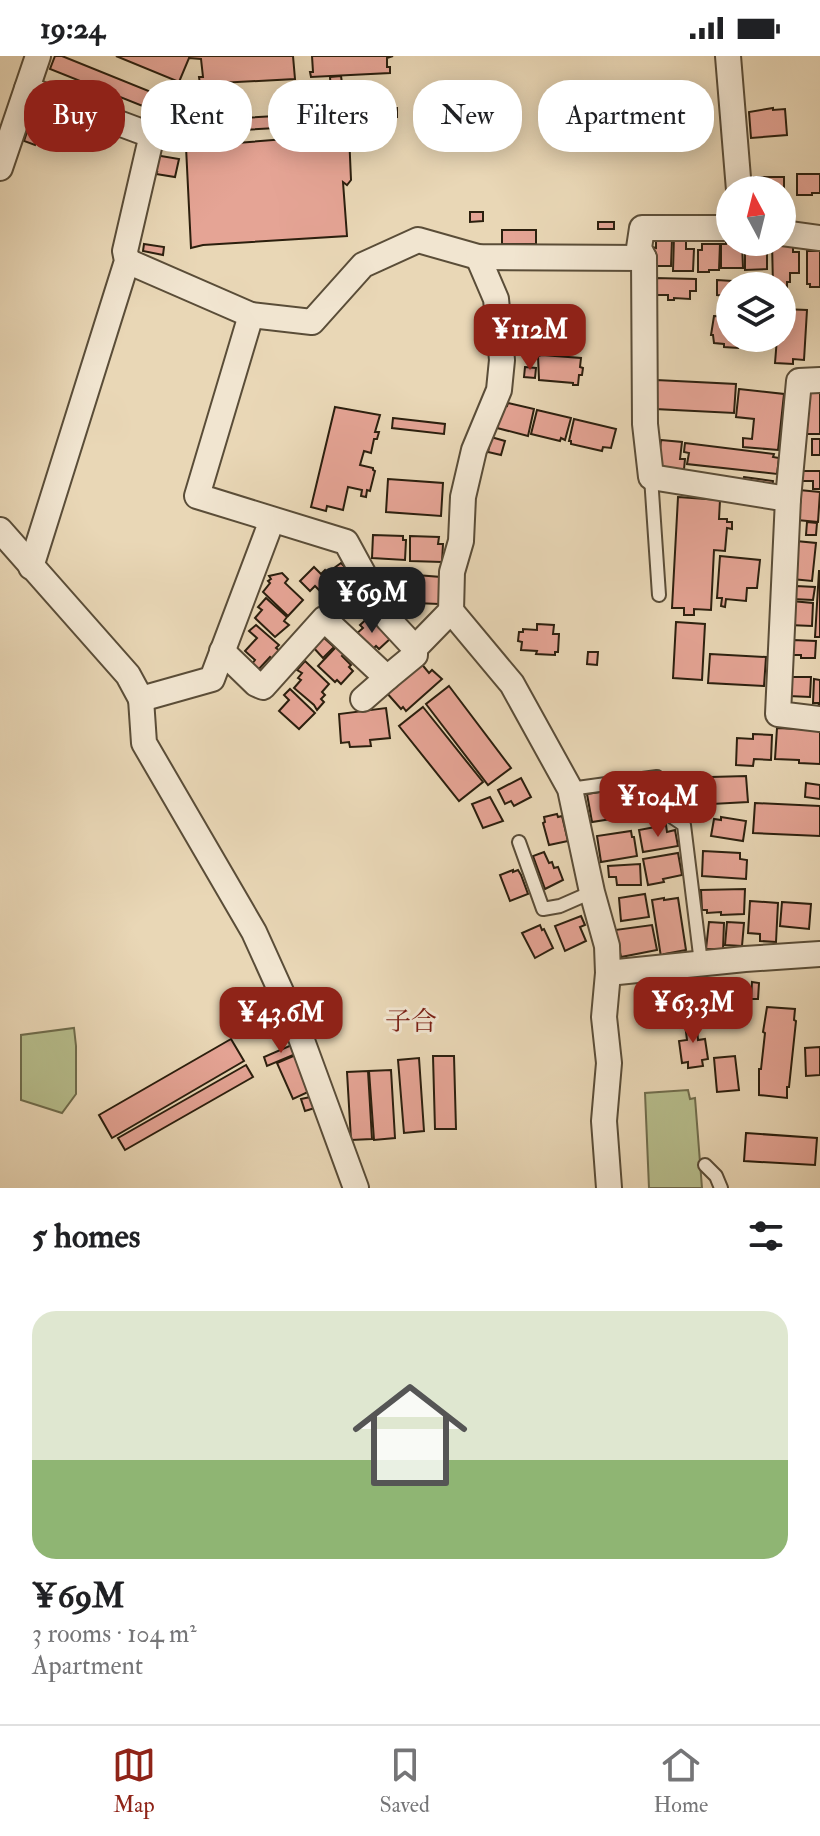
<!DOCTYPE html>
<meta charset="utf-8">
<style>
body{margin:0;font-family:"IM FELL Double Pica","Noto Serif JP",serif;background:#f2f2f2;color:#202124;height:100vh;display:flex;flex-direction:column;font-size:30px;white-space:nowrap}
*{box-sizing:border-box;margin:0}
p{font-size:26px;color:#757577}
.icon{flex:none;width:44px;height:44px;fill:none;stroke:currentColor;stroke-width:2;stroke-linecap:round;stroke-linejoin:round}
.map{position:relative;height:1132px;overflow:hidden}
.side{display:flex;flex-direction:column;background:#fff;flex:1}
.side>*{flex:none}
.guide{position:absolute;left:24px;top:24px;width:772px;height:72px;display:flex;gap:16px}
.needle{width:52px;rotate:353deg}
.buttons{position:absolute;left:716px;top:120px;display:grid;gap:16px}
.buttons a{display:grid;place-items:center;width:80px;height:80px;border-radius:50%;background:#fff;box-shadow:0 4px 20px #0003;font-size:40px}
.price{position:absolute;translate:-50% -68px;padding:0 18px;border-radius:16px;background:#8f2418;color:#fff;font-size:26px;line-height:52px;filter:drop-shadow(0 2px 4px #0008)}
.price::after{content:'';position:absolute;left:50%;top:48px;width:24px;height:18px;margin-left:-12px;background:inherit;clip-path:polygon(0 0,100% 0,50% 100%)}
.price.selected{background:#222;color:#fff}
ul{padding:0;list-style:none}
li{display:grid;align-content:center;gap:16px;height:424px;padding:0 32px}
li span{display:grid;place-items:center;height:248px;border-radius:24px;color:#555}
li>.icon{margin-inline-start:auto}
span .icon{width:144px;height:144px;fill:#fffc;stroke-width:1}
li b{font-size:34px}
h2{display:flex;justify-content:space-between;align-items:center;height:96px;padding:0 32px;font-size:34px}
.pill{padding:0 28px;border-radius:32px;background:#fff;box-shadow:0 4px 20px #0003;font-size:28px;line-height:72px}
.pill.selected{background:#8f2418;color:#fff}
.status{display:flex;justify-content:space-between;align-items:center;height:56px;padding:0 40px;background:#fff;direction:ltr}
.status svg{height:22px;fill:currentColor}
.tabs{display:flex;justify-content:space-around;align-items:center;height:112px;border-top:2px solid #e0e0e0;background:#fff;font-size:22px;color:#757577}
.tabs a{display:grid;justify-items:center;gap:4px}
.tabs .selected{color:#8f2418}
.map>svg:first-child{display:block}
.green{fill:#b7be8d;stroke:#716e4e;stroke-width:2}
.building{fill:#e5a495;stroke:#2b1f0e;stroke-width:2}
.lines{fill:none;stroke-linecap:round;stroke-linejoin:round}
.lane-casing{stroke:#5a4d38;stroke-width:16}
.street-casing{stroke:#5a4d38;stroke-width:28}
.lane{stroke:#f1e5d0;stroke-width:12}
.street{stroke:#f1e5d0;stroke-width:24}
.labels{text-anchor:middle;stroke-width:6;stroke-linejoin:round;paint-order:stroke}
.neighbourhood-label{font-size:26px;fill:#7a1f14;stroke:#f1e5d0}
</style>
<div class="status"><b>19:24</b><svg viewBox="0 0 49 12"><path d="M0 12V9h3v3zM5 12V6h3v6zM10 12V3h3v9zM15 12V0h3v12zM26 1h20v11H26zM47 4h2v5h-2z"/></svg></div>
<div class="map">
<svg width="820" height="1132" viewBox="0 0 820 1132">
<rect width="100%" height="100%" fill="#e9d7b6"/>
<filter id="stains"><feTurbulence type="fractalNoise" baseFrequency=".0025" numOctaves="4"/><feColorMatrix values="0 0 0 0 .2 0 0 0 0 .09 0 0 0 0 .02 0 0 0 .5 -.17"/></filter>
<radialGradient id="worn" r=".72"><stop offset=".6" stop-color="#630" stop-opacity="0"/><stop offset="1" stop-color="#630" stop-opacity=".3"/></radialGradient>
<g class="green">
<polygon points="74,972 76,990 76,1038 62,1057 21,1044 21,979"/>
<polygon points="688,1034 690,1043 695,1042 702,1132 649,1132 645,1037"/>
</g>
<g class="building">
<polygon points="55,0 62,0 166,42 160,57 50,13"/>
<polygon points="116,0 293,0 295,23 200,28 199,21 203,21 201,3 189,2 179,26"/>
<polygon points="312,0 393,0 387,2 387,11 390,11 390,17 311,21 310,16 313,16"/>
<polygon points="341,20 349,78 331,79 328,48 332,47 330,21"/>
<polygon points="397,52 397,61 379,62 378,53"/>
<polygon points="773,52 773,54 785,53 787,79 751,82 749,56"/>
<polygon points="34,55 45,59 35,89 24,85"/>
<polygon points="49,58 58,60 56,66 62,68 59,77 44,73"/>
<polygon points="311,58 312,70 191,77 190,65"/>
<polygon points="349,78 351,124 347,129 343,126 347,180 203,189 191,192 186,91"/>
<polygon points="155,99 179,103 175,121 156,118 157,116 152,115"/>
<polygon points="797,118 820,118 820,137 812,137 812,139 797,139"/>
<polygon points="754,121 784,121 784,136 782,134 754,134"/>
<polygon points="470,156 483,156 483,165 470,166"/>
<rect x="598" y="166" width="16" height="7"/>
<rect x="502" y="174" width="34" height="14"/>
<polygon points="674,180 686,180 686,193 694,193 693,215 673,215"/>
<polygon points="656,184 672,184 671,210 652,210 652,191 656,192"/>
<polygon points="726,185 742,186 743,212 721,212 721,188 726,188"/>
<polygon points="772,186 793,186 793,196 799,196 799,217 790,217 790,226 787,226 787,231 773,230"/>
<polygon points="745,187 767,187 767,213 745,214"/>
<polygon points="144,188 164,191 163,199 143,195"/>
<polygon points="702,188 720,188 719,214 709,214 709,216 698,216 698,194 702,194"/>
<polygon points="807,195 820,195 820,231 810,231 810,228 807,228"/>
<polygon points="655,222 696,223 696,235 690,235 690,243 674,242 674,244 668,244 668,239 654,239"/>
<polygon points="717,224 763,227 763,230 730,230 730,245 727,245 727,240 717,239"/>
<polygon points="782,253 807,254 804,304 793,303 793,308 775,307 777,282 782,282"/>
<polygon points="714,260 730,261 730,282 739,282 738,292 724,291 724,288 714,287 713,279 711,279"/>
<polygon points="542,299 581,302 580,311 583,312 582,319 579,319 578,329 573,329 573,327 539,324 538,300"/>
<polygon points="525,311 536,312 535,322 524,321"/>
<polygon points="656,324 736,328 734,357 655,353"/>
<polygon points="739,333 784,338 778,394 743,391 743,382 752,383 754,363 736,361"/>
<polygon points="807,335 820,335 820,378 806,378"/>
<polygon points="508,347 534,353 528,380 497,372 503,349 507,350"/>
<polygon points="335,351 380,359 375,376 379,376 377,383 374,383 371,397 364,395 360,409 373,412 373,414 375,415 370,435 367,434 366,441 361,440 362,434 348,431 343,454 327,450 326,455 311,451"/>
<polygon points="537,354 571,362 565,384 561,382 560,385 531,378"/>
<polygon points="393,362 445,368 444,378 392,372"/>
<polygon points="574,363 616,373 611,392 603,391 602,395 571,388 571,385 569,385"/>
<polygon points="491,381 505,385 501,399 488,396"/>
<rect x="812" y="383" width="8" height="16"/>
<polygon points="661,384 682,386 680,403 685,403 684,413 658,413"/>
<polygon points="685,387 774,398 773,401 779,402 777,418 687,408 689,397 684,396"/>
<polygon points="801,415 820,415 820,433 813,433 813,425 801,425"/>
<polygon points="744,421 773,425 772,431 743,427"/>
<polygon points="388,423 443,427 441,460 386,456"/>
<polygon points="799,434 820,436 818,466 797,464"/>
<polygon points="678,441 720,444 719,463 727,463 727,466 732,466 732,473 727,472 725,495 714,494 711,554 694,553 694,559 684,559 684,552 672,552"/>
<polygon points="807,466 817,467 816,479 806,479"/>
<polygon points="373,479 403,480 403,484 406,484 405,504 372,502"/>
<polygon points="410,480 439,481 438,488 443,488 442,506 410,505"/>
<polygon points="796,485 816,487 812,525 792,523"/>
<polygon points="720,500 760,504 757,532 747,532 746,545 726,543 725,551 721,550 722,542 717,542"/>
<polygon points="341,507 350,516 325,540 315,530 310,535 300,525 314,511 321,518 325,514 327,517"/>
<polygon points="819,515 820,515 820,581 815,581"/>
<polygon points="282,517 288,523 285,527 303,544 288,560 263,536 270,527 268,525 271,523 269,520"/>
<polygon points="386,518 414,519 412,548 390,546 390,542 384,541 381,534 382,524 386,524"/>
<polygon points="416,519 441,521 442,546 439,546 439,548 415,547"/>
<polygon points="350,521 357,529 354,531 365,542 350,557 346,552 337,561 324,547"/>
<polygon points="796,530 815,531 813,544 792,543"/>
<polygon points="266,542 287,561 284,565 289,569 275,581 255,562 262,554 258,551"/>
<polygon points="791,545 813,547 812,570 789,569"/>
<polygon points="370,560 391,582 379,593 376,590 370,596 355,579 363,572 360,569"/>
<polygon points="676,566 705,568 702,624 673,622"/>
<polygon points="537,568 554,569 553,578 559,578 558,596 555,596 555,599 536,598 537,595 521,594 522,586 518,585 519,576 523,576 523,573 537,574"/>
<polygon points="256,569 279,589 276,592 281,596 274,605 270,601 258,614 252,608 255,604 245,595 257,582 249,575"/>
<polygon points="322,580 334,591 323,602 312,590"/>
<polygon points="793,584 816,585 815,602 801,602 801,599 792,599"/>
<polygon points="336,591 344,598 342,600 351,609 349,611 353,615 341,628 337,624 335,626 318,610"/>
<polygon points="588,596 598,596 597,609 587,608"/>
<polygon points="710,598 766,601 764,630 708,627"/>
<polygon points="305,605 329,628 322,636 325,639 321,643 324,646 317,654 314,649 294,632 301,624 298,622 302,617 297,614"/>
<polygon points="420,606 429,617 432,614 442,623 406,655 403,651 401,653 386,636"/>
<polygon points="789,621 811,621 810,641 789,640"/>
<polygon points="814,623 820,624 820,652 818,652 819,647 813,647"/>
<polygon points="449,630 511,712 488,729 426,648"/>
<polygon points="290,633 315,657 299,673 279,655 289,644 284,639"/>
<polygon points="423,651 483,726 459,745 399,670"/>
<polygon points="386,652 390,682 370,684 371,690 350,691 349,686 341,687 339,658"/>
<polygon points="777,672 820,674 820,708 799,707 799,704 775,703"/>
<polygon points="753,678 772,679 771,704 754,703 753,710 736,709 737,682 753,683"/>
<polygon points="746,720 748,746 712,748 711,721"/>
<polygon points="521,722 531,741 514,750 511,745 505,748 498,734"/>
<polygon points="709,726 709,749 698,750 698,753 687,754 687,750 671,751 671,741 669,741 668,728"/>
<polygon points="641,727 642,733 649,731 654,754 646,756 646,752 636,754 638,763 630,765 624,733 636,731 635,729"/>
<polygon points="806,727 820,729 820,743 805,741"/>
<polygon points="619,733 624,761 592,766 587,738"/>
<polygon points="490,741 503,765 483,772 472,748"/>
<polygon points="755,747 820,750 820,780 753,777"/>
<polygon points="557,758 558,761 562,760 568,785 549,789 543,767 545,766 544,761"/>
<polygon points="721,761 746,765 743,785 711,780 714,763 721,764"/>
<polygon points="666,769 667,776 675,774 678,790 643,796 639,774"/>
<polygon points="631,775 632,781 634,781 637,800 601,806 597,780"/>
<polygon points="703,795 740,797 740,803 747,804 746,823 702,820"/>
<polygon points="544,796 549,807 552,806 554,812 558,811 563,824 545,833 533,800"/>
<polygon points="678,797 682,819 663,823 664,826 648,829 643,803"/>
<polygon points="640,808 641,829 617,829 616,821 609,821 608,810"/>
<polygon points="513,814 513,816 518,814 521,819 528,838 510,845 500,819"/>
<polygon points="745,833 744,858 721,859 721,856 707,857 707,854 702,854 701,834"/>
<polygon points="645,838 649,861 621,865 619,842"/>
<polygon points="664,842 664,844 678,842 686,894 664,898 664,900 661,901 652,844"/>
<polygon points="750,845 778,847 776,886 760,885 760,878 748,877"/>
<polygon points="782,846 811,848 809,873 780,870"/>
<polygon points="581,860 585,869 580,871 586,885 565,895 555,870"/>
<polygon points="709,866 724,867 723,893 706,893"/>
<polygon points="727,866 744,867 742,890 725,889"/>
<polygon points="540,869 542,874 544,873 553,892 535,902 522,877"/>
<polygon points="652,869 657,894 621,901 615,874"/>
<polygon points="752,926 759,927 758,943 751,943"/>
<polygon points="767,951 795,953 794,964 796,965 789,1031 787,1031 787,1042 759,1039 759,1013 761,1013 765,977 763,976"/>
<polygon points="696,959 698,984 705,983 708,1003 702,1004 703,1010 688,1012 688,1006 682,1007 679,985 687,984 684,960"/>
<polygon points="231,983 244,1005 112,1082 99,1059"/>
<polygon points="294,988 298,997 267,1010 264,1001"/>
<polygon points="820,991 820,1019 806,1020 805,992"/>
<polygon points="298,998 310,1026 305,1029 308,1036 293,1043 277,1007"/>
<polygon points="433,1000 454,1000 456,1073 435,1073"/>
<polygon points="735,1000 739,1034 717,1036 714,1002"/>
<polygon points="419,1002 424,1075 404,1077 398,1004"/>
<polygon points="246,1009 253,1021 125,1094 118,1082"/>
<polygon points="391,1014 395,1082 374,1084 369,1015"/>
<polygon points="368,1015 372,1083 351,1084 347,1016"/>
<polygon points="315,1040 318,1051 305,1055 301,1043"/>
<polygon points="746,1077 817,1082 815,1109 744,1105"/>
</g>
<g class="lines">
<g class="lane-casing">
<g id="lane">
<polyline points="651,421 659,539"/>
<polyline points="570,733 657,721 665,756 684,769 701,907"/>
<polyline points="519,786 543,853 560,850 592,836"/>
<polyline points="705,1109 716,1120 721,1132"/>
</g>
</g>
<g class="street-casing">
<g id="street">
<polyline points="728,0 739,134"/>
<polyline points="27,33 148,78 150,87 125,195 127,205 31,511"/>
<polyline points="0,112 38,0"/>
<polyline points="730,172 642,172 639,192 644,202 645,368 651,421 788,443"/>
<polyline points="782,177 820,182"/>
<polyline points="127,205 251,259 312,266 363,209 418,184 478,201 644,202"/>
<polyline points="251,259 197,440 346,486 388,563 415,592 451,555 452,516 461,485 463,441 474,394 499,334 502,304 496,243 478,201"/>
<polyline points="820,324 799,325 788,443 778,658 820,663"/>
<polyline points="0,474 128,619 141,643 212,623 272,464"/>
<polyline points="451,555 512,628 570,733 592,836 607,890 608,917 604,961 609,1007 604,1065 609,1132"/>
<polyline points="222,595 256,628 263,631 324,563 387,622 415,599 415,592"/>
<polyline points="141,643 144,687 254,876 297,971 356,1132"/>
<polyline points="363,643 387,622"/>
<polyline points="608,917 745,903 820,898"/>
</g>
</g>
<use href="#lane" class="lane"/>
<use href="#street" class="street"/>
</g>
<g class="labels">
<g class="neighbourhood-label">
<text x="411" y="974">子合</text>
</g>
</g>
<rect width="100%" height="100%" filter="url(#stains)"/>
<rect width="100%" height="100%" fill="url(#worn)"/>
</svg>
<div class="buttons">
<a><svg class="needle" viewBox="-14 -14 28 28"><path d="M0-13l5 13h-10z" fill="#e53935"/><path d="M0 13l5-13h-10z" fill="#757577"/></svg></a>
<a><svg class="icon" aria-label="layers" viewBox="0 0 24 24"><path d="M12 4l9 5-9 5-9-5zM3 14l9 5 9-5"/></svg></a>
</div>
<b class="price" style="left:530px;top:316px">¥112M</b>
<b class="price selected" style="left:372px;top:579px">¥69M</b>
<b class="price" style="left:658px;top:783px">¥104M</b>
<b class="price" style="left:693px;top:989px">¥63.3M</b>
<b class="price" style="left:281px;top:999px">¥43.6M</b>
<div class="guide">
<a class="pill selected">Buy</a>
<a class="pill">Rent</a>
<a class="pill">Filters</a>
<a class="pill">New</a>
<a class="pill">Apartment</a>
</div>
</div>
<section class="side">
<h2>5 homes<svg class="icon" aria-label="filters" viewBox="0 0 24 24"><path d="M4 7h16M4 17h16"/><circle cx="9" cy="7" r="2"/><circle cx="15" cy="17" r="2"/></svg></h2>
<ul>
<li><span style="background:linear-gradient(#dfe7d0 60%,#8fb573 0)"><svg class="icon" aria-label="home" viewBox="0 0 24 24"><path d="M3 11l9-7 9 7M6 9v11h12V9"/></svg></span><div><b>¥69M</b><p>3 rooms · 104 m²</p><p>Apartment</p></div></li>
</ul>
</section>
<nav class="tabs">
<a class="selected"><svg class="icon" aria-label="map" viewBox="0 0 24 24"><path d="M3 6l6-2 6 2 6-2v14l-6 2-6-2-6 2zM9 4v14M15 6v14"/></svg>Map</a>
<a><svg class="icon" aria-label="saved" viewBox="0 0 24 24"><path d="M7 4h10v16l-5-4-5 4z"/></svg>Saved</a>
<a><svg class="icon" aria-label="home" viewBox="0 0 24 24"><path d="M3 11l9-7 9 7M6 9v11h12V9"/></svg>Home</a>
</nav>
